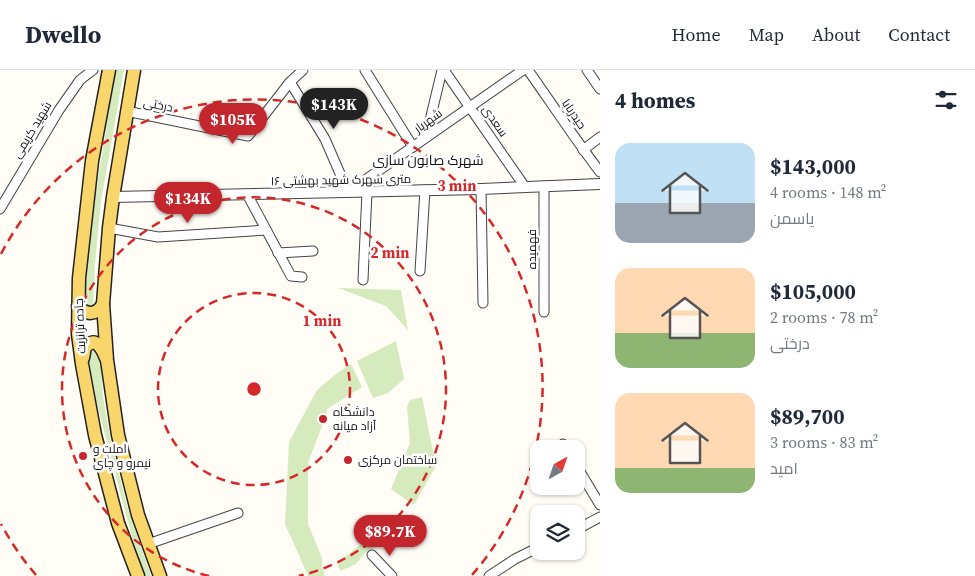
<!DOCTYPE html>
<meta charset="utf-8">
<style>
body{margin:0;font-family:"Source Serif 4",Cairo,serif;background:#f2f2f3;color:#1f2937;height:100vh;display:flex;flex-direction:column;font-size:19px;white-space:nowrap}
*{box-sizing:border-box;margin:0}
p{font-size:16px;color:#747a83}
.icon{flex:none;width:28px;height:28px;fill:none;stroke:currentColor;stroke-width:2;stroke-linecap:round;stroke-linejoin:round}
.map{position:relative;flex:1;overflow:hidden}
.drawer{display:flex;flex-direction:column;background:#fff;width:375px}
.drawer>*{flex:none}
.needle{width:32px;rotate:40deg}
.buttons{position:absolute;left:530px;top:370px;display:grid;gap:10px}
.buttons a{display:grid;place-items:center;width:55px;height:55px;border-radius:10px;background:#fff;box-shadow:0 1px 4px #0004;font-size:25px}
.price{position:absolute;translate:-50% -42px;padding:0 11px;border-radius:18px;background:#c4262e;color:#fff;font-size:16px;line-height:32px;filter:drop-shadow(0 1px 2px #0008)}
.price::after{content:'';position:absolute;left:50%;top:30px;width:15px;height:11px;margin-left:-8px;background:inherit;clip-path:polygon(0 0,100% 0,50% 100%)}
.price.active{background:#222;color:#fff}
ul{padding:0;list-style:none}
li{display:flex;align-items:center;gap:15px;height:125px;padding:0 15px}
li span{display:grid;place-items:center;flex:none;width:140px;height:100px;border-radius:15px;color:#555}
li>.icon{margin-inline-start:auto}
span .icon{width:60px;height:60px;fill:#fffc;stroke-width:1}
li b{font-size:21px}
h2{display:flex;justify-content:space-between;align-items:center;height:60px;padding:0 15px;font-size:21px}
header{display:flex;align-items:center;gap:30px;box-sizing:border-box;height:70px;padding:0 25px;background:#fff;border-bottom:1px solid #e0e1e3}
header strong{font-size:24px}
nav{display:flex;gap:28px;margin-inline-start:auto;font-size:18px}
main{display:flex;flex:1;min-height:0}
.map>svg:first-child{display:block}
.green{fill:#d5ebbd}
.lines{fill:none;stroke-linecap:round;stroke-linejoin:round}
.minor-casing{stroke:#444;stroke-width:11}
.tertiary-casing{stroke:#444;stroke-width:12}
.primary-casing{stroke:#222;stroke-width:15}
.minor{stroke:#fff;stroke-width:9}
.tertiary{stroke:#fff;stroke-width:10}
.primary{stroke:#f9d66b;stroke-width:12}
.ring{fill:none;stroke:#d62828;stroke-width:2.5;stroke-dasharray:9 6}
.poi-dot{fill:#c4262e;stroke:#fff;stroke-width:2}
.labels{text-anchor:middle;stroke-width:5;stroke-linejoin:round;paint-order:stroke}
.street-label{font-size:12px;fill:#111;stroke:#fff}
.poi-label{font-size:12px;fill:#111;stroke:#fff;text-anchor:start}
.neighbourhood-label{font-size:14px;fill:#111;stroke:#fff}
.centre{fill:#d62828;stroke:#fff;stroke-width:2.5}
.ring-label{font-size:15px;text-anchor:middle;font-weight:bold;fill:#d62828;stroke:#fff;stroke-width:5;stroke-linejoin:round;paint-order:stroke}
</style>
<header>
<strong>Dwello</strong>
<nav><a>Home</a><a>Map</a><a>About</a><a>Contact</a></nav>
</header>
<main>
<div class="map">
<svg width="600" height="506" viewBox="0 0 600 506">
<rect width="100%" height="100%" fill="#fffdf5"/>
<g class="green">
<polygon points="116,0 124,0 101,131 95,194 93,234 90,237 87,236 85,230 89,163"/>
<polygon points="338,218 401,220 408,260 386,236"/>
<polygon points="396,271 404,309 388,323 373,328 357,291"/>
<polygon points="93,276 100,286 103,326 111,372 127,436 151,506 146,506 133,471 98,338 88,287 90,278"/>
<polygon points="351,294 362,317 327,339 327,343 308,393 308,454 322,488 322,496 325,506 308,506 292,469 285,455 289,372 317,320 336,304"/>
<polygon points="422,327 436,396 414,435 391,419 410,373 407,337 410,330"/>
<polygon points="369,468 375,477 365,483 356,494 340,501 337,493"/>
</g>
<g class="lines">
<g class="minor-casing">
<g id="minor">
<polyline points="365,0 413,77"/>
<polyline points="444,0 525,117"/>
<path d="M 528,0 C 552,34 575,69 600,102"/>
<polyline points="587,0 600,19"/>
<polyline points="290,12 325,69 348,122 523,0"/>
<polyline points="126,41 248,66 290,12 303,0"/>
<polyline points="426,67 442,0"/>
<polyline points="583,80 600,67"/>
<polyline points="544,116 544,242"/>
<polyline points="481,119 483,233"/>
<polyline points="247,124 291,206 302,207"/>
<polyline points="0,139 59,40 80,10 93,0"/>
<polyline points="109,158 158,167 266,160"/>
<polyline points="278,183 313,181"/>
<polyline points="420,201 425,120"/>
<polyline points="363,210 367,122"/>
<polyline points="563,374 566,379"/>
<polyline points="576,395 600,435"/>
<polyline points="576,460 600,447"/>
<polyline points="148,474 238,443"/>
<polyline points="372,485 392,506"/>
<polyline points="489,506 515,489 539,477"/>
</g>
</g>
<g class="tertiary-casing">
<polyline id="tertiary" points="113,127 481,119 600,114"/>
</g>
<g class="primary-casing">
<g id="primary">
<polyline points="109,0 92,91 79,208 78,264 82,294 95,365 118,453 138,506"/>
<polyline points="134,0 113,127 109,158 103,234 107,290 118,365 138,445 160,506"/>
<path d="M 78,236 C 86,246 97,245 103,234"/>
<path d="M 83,288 L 85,277 C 96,266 102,278 106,288"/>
</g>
</g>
<use href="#minor" class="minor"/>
<use href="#tertiary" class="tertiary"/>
<use href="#primary" class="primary"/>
</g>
<g class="ring">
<circle cx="254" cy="319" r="96"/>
<path d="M209 506A192 192 0 1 1 299 506"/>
<path d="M36 505A287 287 0 0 1 1 454M1 184A287 287 0 1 1 472 505"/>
</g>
<g class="poi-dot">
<circle cx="323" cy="349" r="5"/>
<circle cx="83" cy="386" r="5"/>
<circle cx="348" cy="390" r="5"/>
</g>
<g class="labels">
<g class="street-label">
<text transform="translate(158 35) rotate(11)" y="4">درختی</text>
<text transform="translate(574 44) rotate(56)" y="4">حیدربابا</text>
<text transform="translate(428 51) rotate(-36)" y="4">شهریار</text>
<text transform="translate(495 51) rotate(55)" y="4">سعدی</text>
<text transform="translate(32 60) rotate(-59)" y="4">شهید کریمی</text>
<text transform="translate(341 110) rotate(-1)" y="4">۱۶ متری شهرک شهيد بهشتی</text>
<text transform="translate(532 179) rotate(-90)" y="4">فهمیده</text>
<text transform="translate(80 256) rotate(-93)" y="4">جاده ترانزیت</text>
</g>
<g class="poi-label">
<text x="333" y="346">دانشگاه<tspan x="333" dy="14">آزاد میانه</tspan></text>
<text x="93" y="383">املت و<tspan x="93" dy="14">نیمرو و چای</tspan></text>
<text x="358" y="394">ساختمان مرکزی</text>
</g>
<g class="neighbourhood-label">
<text x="428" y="95">شهرک صابون سازی</text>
</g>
</g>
<circle cx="254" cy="319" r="8" class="centre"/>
<g class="ring-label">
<text x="457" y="121">3 min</text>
<text x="390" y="188">2 min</text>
<text x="322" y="256">1 min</text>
</g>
</svg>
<div class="buttons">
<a><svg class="needle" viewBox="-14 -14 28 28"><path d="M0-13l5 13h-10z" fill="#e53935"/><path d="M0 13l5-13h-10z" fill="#747a83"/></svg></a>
<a><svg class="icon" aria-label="layers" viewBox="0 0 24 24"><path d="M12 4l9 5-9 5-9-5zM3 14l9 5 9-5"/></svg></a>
</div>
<b class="price active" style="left:334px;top:60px">$143K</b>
<b class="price" style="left:233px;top:75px">$105K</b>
<b class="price" style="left:188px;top:154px">$134K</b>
<b class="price" style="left:390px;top:487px">$89.7K</b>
</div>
<section class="drawer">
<h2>4 homes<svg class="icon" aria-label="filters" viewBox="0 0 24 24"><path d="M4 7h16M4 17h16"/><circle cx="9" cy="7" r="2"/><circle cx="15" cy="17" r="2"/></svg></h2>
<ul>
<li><span style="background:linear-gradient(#bfe0f5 60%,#9aa5b1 0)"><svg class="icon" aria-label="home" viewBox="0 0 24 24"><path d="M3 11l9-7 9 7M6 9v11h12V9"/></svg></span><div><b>$143,000</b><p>4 rooms · 148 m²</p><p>یاسمن</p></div></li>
<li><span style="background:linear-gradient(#ffd9b3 65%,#8fb573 0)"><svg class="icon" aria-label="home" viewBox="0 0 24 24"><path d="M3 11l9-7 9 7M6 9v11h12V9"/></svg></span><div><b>$105,000</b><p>2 rooms · 78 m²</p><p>درختی</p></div></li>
<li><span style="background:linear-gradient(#ffd9b3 75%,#8fb573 0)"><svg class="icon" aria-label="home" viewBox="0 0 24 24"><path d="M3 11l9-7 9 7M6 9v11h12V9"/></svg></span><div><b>$89,700</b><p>3 rooms · 83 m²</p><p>امید</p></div></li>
</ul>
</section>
</main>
